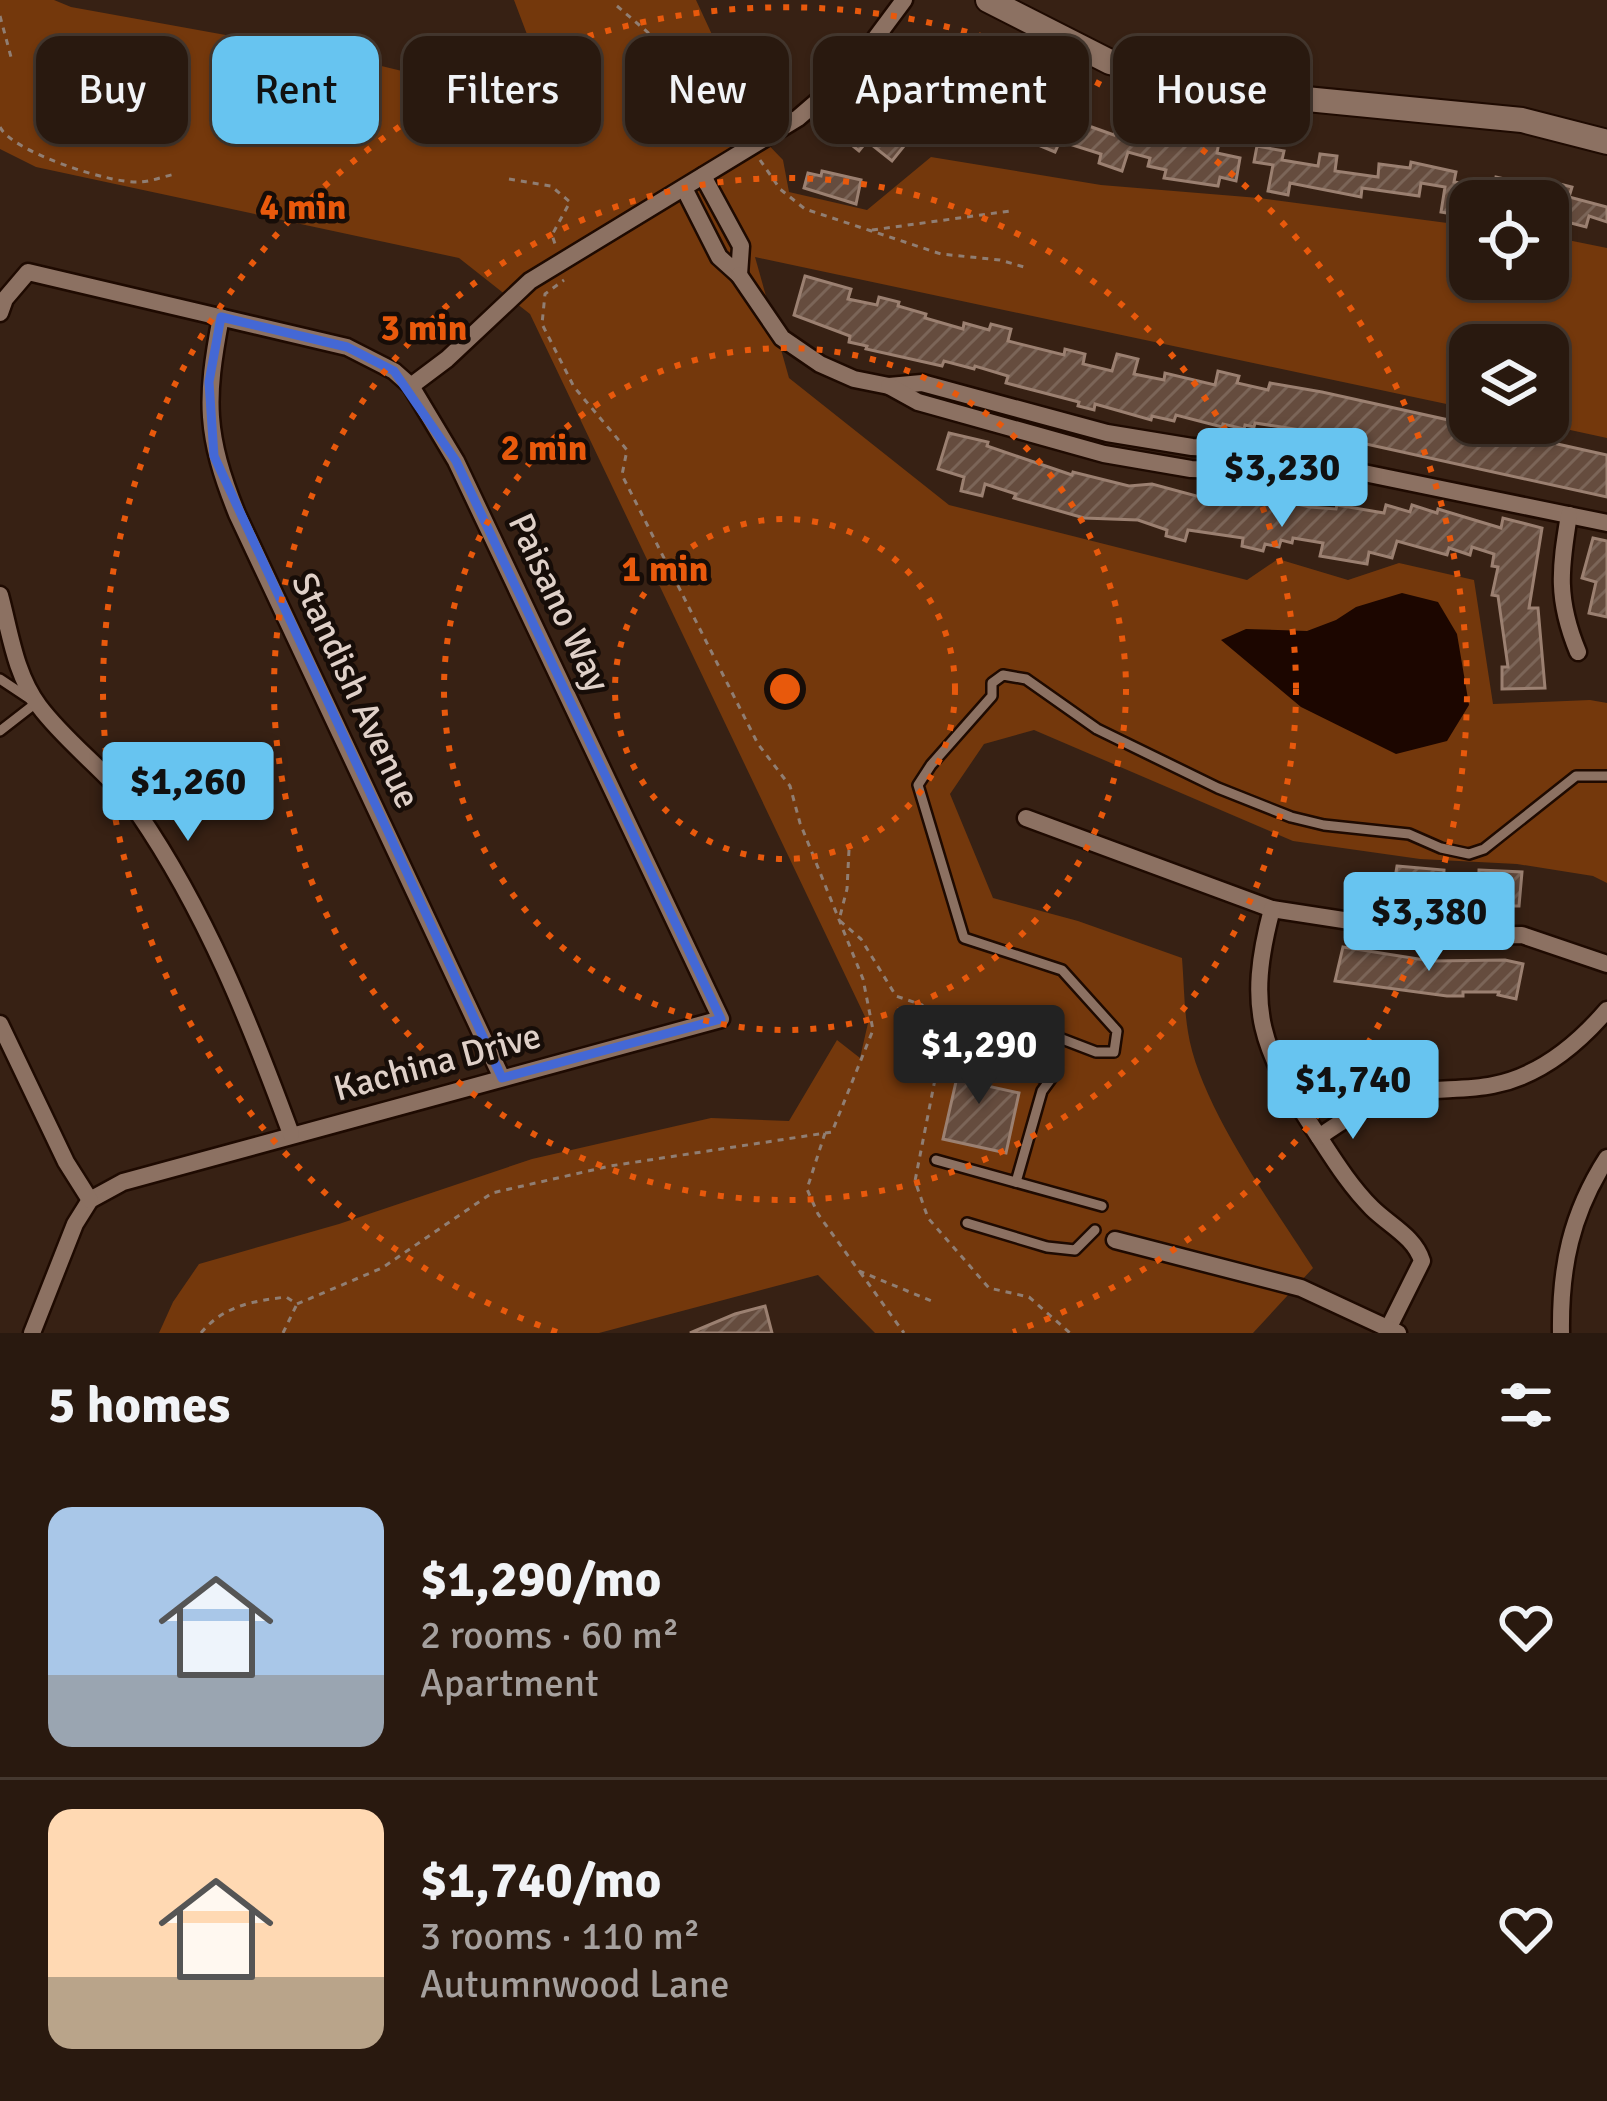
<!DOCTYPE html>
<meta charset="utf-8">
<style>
body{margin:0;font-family:Signika,sans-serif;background:#312218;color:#f1f3f6;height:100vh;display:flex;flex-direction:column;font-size:45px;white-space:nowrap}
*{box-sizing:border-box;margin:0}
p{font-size:39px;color:#a5a09e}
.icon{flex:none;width:66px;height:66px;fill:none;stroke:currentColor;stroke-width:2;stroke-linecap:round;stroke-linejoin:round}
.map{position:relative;height:1333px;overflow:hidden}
.panel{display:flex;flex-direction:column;background:#29190f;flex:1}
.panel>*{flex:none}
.guide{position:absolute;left:36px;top:36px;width:1536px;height:108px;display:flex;gap:24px}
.controls{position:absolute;left:1449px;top:180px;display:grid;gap:24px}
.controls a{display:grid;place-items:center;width:120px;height:120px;border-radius:24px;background:#29190f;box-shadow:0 3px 9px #0004,0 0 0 3px #45382f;font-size:60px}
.price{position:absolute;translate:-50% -102px;padding:0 27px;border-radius:12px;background:#67c4f0;color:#111;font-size:39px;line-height:78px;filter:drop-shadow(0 3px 6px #0008)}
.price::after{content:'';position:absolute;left:50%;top:72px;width:36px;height:27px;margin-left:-18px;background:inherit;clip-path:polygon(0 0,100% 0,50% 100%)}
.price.on{background:#222;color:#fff}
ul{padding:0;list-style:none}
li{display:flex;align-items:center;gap:36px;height:300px;padding:0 48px}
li+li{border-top:3px solid #45382f}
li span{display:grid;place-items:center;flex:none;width:336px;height:240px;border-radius:24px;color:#555}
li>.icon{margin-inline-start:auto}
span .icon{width:144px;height:144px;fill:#fffc;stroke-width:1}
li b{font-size:51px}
h2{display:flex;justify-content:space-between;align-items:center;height:144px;padding:0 48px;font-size:51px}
.chip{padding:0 42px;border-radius:24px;background:#29190f;box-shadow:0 3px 9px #0004,0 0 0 3px #45382f;font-size:42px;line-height:108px}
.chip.on{background:#67c4f0;color:#111}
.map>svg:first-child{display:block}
.green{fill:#74380c}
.water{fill:#1c0600}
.building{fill:url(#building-hatch);stroke:#9b8071;stroke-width:3}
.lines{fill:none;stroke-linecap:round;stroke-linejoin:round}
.lane-casing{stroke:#1e0a01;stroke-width:14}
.street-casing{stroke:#1e0a01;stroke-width:21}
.secondary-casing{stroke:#1e0a01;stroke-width:28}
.path{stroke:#907e73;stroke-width:3;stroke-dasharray:6 6;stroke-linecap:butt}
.lane{stroke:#8c7162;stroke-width:9}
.street{stroke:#8c7162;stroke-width:16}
.secondary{stroke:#8c7162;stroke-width:24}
.marked{fill:none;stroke:#4468d5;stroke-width:9;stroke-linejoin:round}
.ring{fill:none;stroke:#e8590c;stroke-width:6;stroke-dasharray:6 12}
.labels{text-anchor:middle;stroke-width:9;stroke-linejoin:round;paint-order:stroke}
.street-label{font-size:36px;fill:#dfd0c8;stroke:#170d08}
.centre{fill:#e8590c;stroke:#170d08;stroke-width:6}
.ring-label{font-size:36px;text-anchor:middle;font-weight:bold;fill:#e8590c;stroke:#170d08;stroke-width:9;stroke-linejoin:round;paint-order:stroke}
</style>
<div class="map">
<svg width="1607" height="1333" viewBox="0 0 1607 1333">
<defs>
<pattern id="building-hatch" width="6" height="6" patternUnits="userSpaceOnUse" patternTransform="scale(3)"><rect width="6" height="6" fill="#654c3e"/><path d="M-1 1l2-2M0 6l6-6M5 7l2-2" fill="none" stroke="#7b6558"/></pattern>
</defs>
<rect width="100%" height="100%" fill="#372114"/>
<path class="green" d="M 0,0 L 54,0 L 71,7 L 336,55 L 497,94 L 553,103 L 514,0 L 696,0 L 758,134 L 783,160 L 789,192 L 867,210 L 931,157 L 1101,185 L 1259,198 L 1470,226 L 1470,279 L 1548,279 L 1548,236 L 1607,248 L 1607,438 L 1538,423 L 1548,423 L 1548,345 L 1470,345 L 1470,409 L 755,257 L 789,378 L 949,505 L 1247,580 L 1278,559 L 1348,580 L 1399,563 L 1474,580 L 1493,704 L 1590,700 L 1607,703 L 1607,883 L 1593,876 L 1517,864 L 1420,859 L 1293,841 L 1034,730 L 984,744 L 950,794 L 993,898 L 1078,921 L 1182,958 C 1184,983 1184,1008 1188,1032 C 1199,1104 1273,1206 1313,1268 L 1253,1333 L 875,1333 L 818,1275 L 599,1333 L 159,1333 L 173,1302 L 199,1264 L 339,1224 L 532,1159 L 711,1118 L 789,1121 L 837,1040 L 860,1058 L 868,1023 L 530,314 L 459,258 L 36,167 L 0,149 Z"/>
<polygon class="water" points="1402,593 1438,602 1457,634 1469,705 1447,741 1396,754 1301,707 1221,640 1246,629 1307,631 1336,620 1356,607"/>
<g class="building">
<polygon points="941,40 961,53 902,137 908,141 892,161 867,141 859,151 843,138 853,126 862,133 885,104 882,103 889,93 899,100 919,72 909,65 918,52 929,59"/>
<polygon points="979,79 1009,92 1006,98 1018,103 1000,142 986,135 993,121 972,112 975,105 968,102"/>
<polygon points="1037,97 1050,104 1046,113 1084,130 1086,125 1114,135 1119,119 1203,142 1203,138 1219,142 1217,153 1240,158 1236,181 1220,177 1218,186 1164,178 1166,170 1148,166 1150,158 1128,152 1122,171 1099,163 1101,154 1060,141 1055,152 1026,140 1037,115 1030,112"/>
<polygon points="1257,146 1284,151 1282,160 1318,166 1320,154 1337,156 1335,171 1378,177 1379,164 1410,168 1411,162 1456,172 1454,182 1494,188 1496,177 1554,190 1556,183 1572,187 1569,197 1607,207 1607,222 1589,216 1586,227 1548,217 1548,201 1470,201 1470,217 1441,212 1445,187 1421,183 1419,196 1362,188 1361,197 1290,183 1288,195 1268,191 1273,165 1254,162"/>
<polygon points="822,171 861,180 856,204 804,188 808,173 821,176"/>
<polygon points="805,276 851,289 848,299 877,305 879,297 899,302 898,306 926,314 925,318 963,329 964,323 989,330 991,324 1011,329 1008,341 1064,355 1065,349 1085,354 1083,364 1112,371 1117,354 1138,359 1134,374 1164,380 1165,373 1215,385 1218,371 1239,376 1237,383 1268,390 1270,383 1322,392 1607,455 1607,497 1307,431 1255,423 1254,427 1245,425 1244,429 1223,424 1222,427 1176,415 1174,421 1152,416 1151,420 1095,404 1094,410 1078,406 1079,402 1006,383 1008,376 975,366 974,369 944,361 942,366 866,349 867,346 849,342 850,336 794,315"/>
<polygon points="949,433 988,442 987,446 1072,475 1073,472 1129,486 1152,484 1200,497 1201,493 1252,503 1254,494 1310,507 1336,509 1337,505 1384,513 1386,505 1410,512 1412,505 1437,513 1438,509 1501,528 1503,518 1542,528 1529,608 1538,608 1545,688 1502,689 1502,667 1508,667 1498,596 1492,595 1498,567 1492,566 1494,554 1472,547 1470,555 1449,548 1447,555 1397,541 1392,558 1369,552 1367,564 1320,556 1323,543 1293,538 1292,543 1281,540 1279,547 1265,544 1263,551 1242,546 1243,538 1188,530 1185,541 1166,536 1167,530 1138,520 1084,518 1014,498 1016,494 985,484 982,496 961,491 964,477 938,469"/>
<polygon points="1593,538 1607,541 1607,617 1589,613 1596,582 1582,578"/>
<polygon points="1397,866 1444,870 1442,905 1391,901"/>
<polygon points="1479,870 1522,872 1519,906 1478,906"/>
<polygon points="1343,947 1431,961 1505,960 1523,964 1516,999 1498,995 1499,992 1463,992 1463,996 1447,996 1335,981"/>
<polygon points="959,1040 981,1048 969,1082 1019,1093 1006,1153 943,1139 960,1064 951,1061"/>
<polygon points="765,1306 772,1333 690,1333 735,1314"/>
</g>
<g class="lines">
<g class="lane-casing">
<g id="lane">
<polyline points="0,679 36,703 0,731"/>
<polyline points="1041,1077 1013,1038 1036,1029 1096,1052 1114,1052 1117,1031 1062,970 964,938 918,785 931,765 992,696 992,683 1003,675 1026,679 1097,729 1218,788 1291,817 1324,825 1409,834 1441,848 1469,854 1484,849 1576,776 1607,776"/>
<polyline points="936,1160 1102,1206"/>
<polyline points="1016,1182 1042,1091 1053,1076"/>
<polyline points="967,1223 1047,1247 1075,1250 1095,1230"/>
</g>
</g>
<g class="street-casing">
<g id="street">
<polyline points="684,188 719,257 739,275 741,246 703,176"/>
<polyline points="739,275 782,338 820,364 854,379 889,386 922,383 1107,433 1192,447 1296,452 1336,459 1359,472 1607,523"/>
<polyline points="0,313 5,299 28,272 347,347 394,371 411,386 456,461 721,1019 123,1182 90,1200 75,1224 32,1333"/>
<path d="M 221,317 C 205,401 205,434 237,514 L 502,1078"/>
<polyline points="411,386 447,359 530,281 798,118 849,74 904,0"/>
<polyline points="889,386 918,402 1104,454 1191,469 1293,472 1335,478 1359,472"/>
<path d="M 1569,515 C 1560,569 1556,599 1578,652"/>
<path d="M 0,595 C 10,632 15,674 39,706 C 68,745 110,773 138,813 C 206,912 250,1023 291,1134"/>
<polyline points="1026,818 1272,909 1447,936 1522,935 1607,964"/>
<path d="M 1272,909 C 1245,1010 1261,1049 1317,1134 C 1334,1160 1350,1186 1372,1208 C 1389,1225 1415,1237 1422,1261 L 1388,1329"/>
<polyline points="0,1024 66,1162 90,1200"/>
<path d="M 1319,1137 C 1342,1121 1365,1106 1392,1097 C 1424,1086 1460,1092 1493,1085 C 1540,1076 1577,1045 1607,1010"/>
<polyline points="1115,1240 1301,1288 1398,1333"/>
<path d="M 1561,1333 C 1560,1267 1571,1214 1607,1158"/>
</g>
</g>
<g class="secondary-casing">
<polyline id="secondary" points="988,0 1110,62 1245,93 1522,120 1607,142"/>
</g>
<g class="path">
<polyline points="617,6 713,88 741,132"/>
<polyline points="0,16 11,57"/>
<path d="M 0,127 C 12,152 111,184 139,182 C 150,182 164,176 176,174"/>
<polyline points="760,160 780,189 805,209 941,254 1000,260 1024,267"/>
<polyline points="509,179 551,186 570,202 552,235 555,244"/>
<polyline points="872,230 1010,211"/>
<polyline points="849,850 847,889 839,920 861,939 896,996 922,1005 938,1023 939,1059 915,1181 928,1218 989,1288 1029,1297 1070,1333"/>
<polyline points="825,1133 807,1189 818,1214 859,1271 934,1302"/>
<polyline points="860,1272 904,1333"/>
<path d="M 201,1333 C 223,1306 253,1301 286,1297 L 297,1304 L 382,1268 L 492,1193 L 610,1166 L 832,1132 L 873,1030 L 863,979 L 800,823 L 790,786 L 758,744 L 622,475 L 627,450 L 574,387 L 542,324 L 545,294 L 564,280"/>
<polyline points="283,1333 296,1306"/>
</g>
<use href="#lane" class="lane"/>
<use href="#street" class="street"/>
<use href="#secondary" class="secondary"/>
</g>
<path class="marked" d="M 221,317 L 347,347 L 394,371 L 456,461 L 721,1019 L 502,1078 L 214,456 L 209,382 Z"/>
<g class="ring">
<circle cx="785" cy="689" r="170"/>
<circle cx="785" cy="689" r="341"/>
<circle cx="785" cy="689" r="511"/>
<path d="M557 1332A682 682 0 1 1 1013 1332"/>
</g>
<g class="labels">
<g class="street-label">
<text transform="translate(560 602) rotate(65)" y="13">Paisano Way</text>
<text transform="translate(357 690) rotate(65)" y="13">Standish Avenue</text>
<text transform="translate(437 1061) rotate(-15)" y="13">Kachina Drive</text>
</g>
</g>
<circle cx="785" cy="689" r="18" class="centre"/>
<g class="ring-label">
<text x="303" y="219">4 min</text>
<text x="424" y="340">3 min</text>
<text x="544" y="460">2 min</text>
<text x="665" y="581">1 min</text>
</g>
</svg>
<div class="controls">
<a><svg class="icon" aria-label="locate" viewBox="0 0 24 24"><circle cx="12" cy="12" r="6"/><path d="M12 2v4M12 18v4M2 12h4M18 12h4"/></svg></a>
<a><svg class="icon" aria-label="layers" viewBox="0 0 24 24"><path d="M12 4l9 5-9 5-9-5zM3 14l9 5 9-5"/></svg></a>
</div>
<b class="price" style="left:1282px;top:530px">$3,230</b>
<b class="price" style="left:188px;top:844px">$1,260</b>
<b class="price" style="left:1429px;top:974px">$3,380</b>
<b class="price on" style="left:979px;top:1107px">$1,290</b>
<b class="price" style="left:1353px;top:1142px">$1,740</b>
<div class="guide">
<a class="chip">Buy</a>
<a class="chip on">Rent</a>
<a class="chip">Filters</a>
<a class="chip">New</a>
<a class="chip">Apartment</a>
<a class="chip">House</a>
</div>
</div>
<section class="panel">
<h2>5 homes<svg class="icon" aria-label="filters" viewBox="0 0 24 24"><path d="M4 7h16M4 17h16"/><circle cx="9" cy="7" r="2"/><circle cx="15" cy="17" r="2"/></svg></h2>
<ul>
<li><span style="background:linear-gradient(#a9c7e8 70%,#9aa5b1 0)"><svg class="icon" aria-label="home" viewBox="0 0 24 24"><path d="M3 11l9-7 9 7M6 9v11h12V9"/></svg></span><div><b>$1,290/mo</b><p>2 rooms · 60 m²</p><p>Apartment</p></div><svg class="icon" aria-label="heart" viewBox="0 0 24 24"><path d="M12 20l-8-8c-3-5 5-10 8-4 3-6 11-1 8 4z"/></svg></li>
<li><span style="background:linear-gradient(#ffd9b3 70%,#b9a48a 0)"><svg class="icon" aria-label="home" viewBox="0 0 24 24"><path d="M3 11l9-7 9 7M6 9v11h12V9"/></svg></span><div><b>$1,740/mo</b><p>3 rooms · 110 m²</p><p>Autumnwood Lane</p></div><svg class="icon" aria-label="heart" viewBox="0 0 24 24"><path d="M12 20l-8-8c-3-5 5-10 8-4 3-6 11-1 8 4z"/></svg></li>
</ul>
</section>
